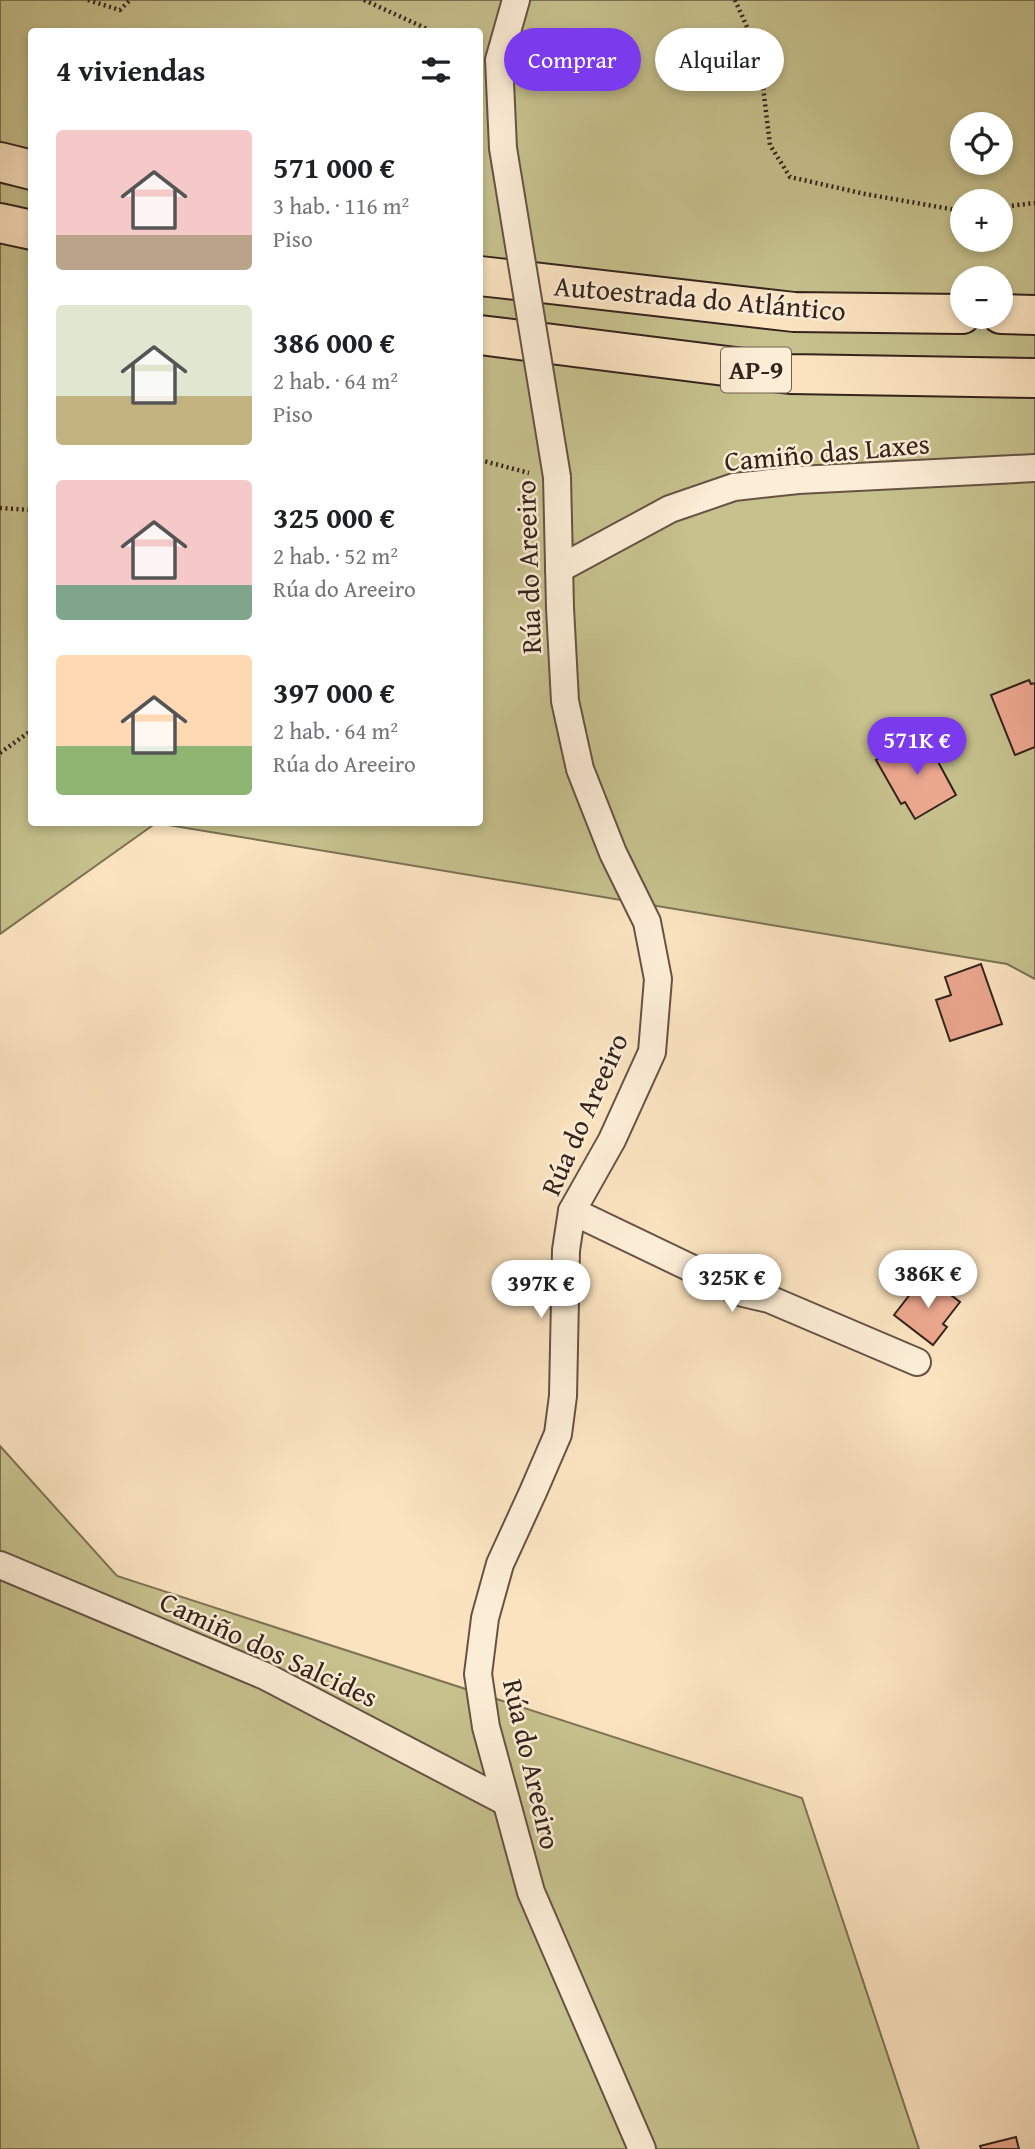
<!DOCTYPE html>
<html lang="es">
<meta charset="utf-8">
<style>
body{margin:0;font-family:"Gentium Book Plus",serif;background:#f2f2f2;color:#202124;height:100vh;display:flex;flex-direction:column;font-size:26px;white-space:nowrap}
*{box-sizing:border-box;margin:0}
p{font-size:23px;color:#757577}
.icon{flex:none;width:38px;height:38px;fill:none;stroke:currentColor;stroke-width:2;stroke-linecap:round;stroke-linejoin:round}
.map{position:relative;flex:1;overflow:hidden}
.drawer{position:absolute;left:28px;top:28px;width:455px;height:798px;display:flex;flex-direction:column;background:#fff;border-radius:7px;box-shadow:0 4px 10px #0003}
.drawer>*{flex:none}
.hud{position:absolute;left:504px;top:28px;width:425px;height:63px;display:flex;gap:14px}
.tools{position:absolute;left:950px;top:112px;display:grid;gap:14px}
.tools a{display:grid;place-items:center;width:63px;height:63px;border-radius:50%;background:#fff;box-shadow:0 4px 10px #0003;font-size:35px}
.price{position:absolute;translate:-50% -60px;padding:0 16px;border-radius:24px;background:#fff;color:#222;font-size:23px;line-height:46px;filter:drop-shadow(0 2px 4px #0008)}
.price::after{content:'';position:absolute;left:50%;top:42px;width:21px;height:16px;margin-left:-10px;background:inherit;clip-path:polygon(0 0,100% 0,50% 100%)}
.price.current{background:#7c3aed;color:#fff}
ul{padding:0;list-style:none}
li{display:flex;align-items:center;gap:21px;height:175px;padding:0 28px}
li span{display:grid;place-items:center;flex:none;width:196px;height:140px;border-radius:7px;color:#555}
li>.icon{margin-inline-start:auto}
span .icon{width:84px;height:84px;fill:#fffc;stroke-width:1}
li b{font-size:30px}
h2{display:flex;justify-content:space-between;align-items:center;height:84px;padding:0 28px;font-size:30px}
.tag{padding:0 24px;border-radius:32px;background:#fff;box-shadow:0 4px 10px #0003;font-size:24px;line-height:63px}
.tag.current{background:#7c3aed;color:#fff}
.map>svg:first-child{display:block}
.green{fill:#c6c18d;stroke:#7d7254;stroke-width:2;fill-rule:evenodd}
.building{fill:#eca78f;stroke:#34231c;stroke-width:2}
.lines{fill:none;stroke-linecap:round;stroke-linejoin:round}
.street-casing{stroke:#665345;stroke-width:30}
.highway-casing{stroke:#34231c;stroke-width:42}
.path{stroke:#34231c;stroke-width:4.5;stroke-dasharray:2 3.5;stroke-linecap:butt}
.street{stroke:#fcedd6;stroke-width:26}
.highway{stroke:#fbe3c0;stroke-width:38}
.street-bridge-casing{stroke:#665345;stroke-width:30;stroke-linecap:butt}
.street-bridge{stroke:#fcedd6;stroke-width:26}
.labels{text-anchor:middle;stroke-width:5;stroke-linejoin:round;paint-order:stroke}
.shield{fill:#fcedd6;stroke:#706054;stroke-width:2}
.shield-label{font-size:26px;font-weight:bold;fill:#34231c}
.street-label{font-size:28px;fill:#34231c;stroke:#fcedd6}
</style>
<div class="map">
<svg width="1035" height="2149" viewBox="0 0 1035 2149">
<rect width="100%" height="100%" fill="#fbe3c0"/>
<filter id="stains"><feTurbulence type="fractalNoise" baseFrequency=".00286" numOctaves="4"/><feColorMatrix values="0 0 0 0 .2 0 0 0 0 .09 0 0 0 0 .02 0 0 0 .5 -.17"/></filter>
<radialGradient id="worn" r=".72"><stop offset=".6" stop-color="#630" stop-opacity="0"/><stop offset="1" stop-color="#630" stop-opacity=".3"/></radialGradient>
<g class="green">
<path d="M 0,0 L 1035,0 L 1035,979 L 1007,964 L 156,823 L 0,934 ZM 32,32 L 480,32 L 480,822 L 32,822 ZM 962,124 L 1001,124 L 1001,163 L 962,163 ZM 962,201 L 1001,201 L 1001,240 L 962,240 ZM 962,278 L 1001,278 L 1001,317 L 962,317 Z"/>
<polygon points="0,1446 117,1576 802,1798 919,2149 0,2149"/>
</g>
<g class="building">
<polygon points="1029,680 1031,684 1035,683 1035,747 1015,755 991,695"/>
<polygon points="923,734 956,795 915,819 905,802 901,804 876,760"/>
<polygon points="981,964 1002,1024 950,1041 936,1000 951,995 945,977"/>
<polygon points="925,1275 960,1302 943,1324 947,1327 933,1345 894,1315"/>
<polygon points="1016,2137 1019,2149 981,2149 980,2146"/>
</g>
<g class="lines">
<g class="street-casing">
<g id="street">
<polyline points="503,148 499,60 516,0"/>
<polyline points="557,477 560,608 565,701 580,769 613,853 647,922 658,979 652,1052 612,1140 572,1211 566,1250 563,1396 558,1434 533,1492 500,1564 485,1618 478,1674 486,1727 531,1892 642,2149"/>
<polyline points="559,569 670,509 734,487 798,480 1035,468"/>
<polyline points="572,1211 743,1293 769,1299 917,1362"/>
<polyline points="0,1565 265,1676 506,1802"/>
</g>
</g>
<g class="highway-casing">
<g id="highway">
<polyline points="0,162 32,170"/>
<polyline points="0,223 32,230"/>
<polyline points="480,276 794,312 962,314"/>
<polyline points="1001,314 1035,315"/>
<polyline points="480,335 790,374 1035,378"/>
</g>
</g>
<g class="path">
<polyline points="88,0 120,10 130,0"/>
<polyline points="364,0 434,32"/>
<polyline points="735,0 759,54 770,145 790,177 865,194 962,211"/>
<polyline points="1001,207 1035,203"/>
<polyline points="480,460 529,473"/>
<polyline points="0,508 32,510"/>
<polyline points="0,753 32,730"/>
</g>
<use href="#street" class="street"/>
<use href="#highway" class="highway"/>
<g class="street-bridge-casing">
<polyline id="street-bridge" points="503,148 557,477"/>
</g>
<use href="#street-bridge" class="street-bridge"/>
</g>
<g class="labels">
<rect class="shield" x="721" y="347.5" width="70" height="45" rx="5"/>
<g class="shield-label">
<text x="756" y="379">AP-9</text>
</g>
<g class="street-label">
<text transform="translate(700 298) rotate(5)" y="10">Autoestrada do Atlántico</text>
<text transform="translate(827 452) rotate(-5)" y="10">Camiño das Laxes</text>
<text transform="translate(528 567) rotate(-92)" y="10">Rúa do Areeiro</text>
<text transform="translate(584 1114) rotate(-66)" y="10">Rúa do Areeiro</text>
<text transform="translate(269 1649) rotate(25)" y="10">Camiño dos Salcides</text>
<text transform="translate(532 1764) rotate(77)" y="10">Rúa do Areeiro</text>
</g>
</g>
<rect width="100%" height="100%" filter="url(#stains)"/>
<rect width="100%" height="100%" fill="url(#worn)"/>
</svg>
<div class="tools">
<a><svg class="icon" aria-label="locate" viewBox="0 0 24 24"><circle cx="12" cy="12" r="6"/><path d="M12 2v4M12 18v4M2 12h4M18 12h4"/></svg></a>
<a>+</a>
<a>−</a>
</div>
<b class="price current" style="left:917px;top:777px">571K €</b>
<b class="price" style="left:928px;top:1310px">386K €</b>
<b class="price" style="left:732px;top:1314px">325K €</b>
<b class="price" style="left:541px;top:1320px">397K €</b>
<div class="hud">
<a class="tag current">Comprar</a>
<a class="tag">Alquilar</a>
</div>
<section class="drawer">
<h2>4 viviendas<svg class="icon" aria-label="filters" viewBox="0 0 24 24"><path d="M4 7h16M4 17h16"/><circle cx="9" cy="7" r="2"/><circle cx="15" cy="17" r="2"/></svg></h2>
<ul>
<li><span style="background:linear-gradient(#f6c9c9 75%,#b9a48a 0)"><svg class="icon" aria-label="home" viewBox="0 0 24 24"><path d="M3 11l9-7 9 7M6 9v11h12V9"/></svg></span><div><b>571 000 €</b><p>3 hab. · 116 m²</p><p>Piso</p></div></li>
<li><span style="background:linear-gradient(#dfe7d0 65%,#c2b280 0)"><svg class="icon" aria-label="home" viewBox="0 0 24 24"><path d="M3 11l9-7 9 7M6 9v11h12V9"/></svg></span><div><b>386 000 €</b><p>2 hab. · 64 m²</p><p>Piso</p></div></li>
<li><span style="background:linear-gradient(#f6c9c9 75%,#7fa58c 0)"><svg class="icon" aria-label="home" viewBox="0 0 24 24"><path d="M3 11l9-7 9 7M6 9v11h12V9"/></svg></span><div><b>325 000 €</b><p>2 hab. · 52 m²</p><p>Rúa do Areeiro</p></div></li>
<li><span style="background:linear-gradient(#ffd9b3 65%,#8fb573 0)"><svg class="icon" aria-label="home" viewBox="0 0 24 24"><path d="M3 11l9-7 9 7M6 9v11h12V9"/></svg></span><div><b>397 000 €</b><p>2 hab. · 64 m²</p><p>Rúa do Areeiro</p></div></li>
</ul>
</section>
</div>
